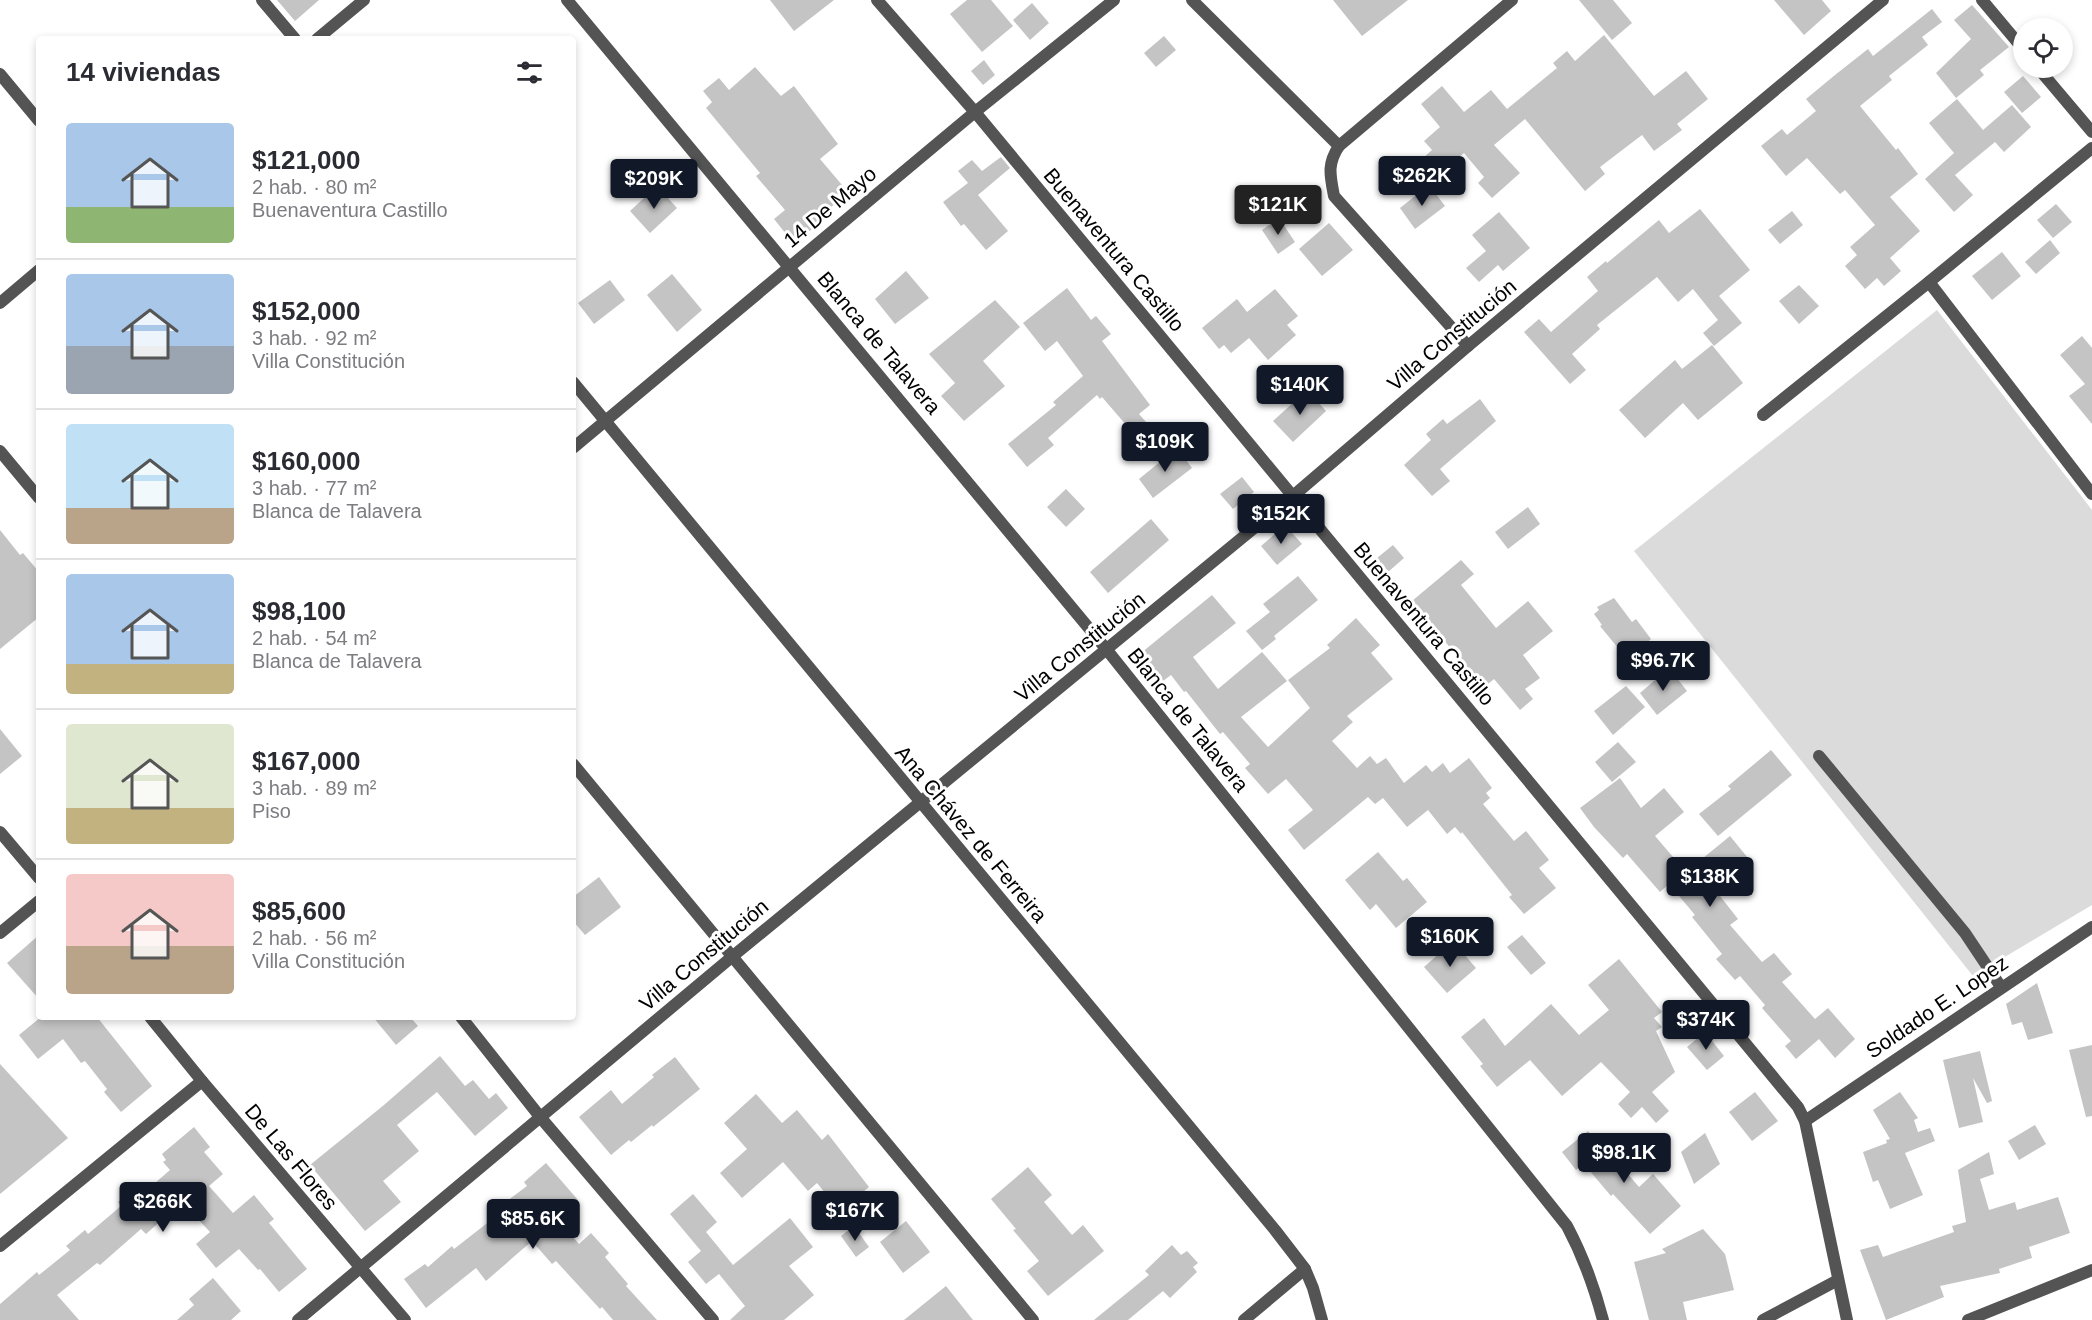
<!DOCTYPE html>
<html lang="es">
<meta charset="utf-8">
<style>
body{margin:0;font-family:Helvetica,sans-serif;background:#f2f2f3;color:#2b2b33;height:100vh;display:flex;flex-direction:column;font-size:22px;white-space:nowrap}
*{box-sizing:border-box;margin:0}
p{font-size:20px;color:#7c7c81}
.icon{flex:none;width:33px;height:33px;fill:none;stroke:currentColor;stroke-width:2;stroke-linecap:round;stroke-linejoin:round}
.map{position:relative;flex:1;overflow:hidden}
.sheet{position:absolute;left:36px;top:36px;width:540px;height:984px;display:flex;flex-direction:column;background:#fff;border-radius:6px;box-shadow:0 3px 9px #0003}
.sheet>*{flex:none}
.fabs{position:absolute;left:2013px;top:18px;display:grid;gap:12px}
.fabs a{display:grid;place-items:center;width:60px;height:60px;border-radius:50%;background:#fff;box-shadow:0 3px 9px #0003;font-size:30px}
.price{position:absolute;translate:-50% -51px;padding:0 14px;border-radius:6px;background:#111827;color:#fff;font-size:20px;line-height:39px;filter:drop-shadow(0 2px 3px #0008)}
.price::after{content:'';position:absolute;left:50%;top:36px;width:18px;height:14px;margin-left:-9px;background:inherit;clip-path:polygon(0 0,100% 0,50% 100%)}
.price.current{background:#222;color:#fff}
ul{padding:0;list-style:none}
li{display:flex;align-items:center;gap:18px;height:150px;padding:0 30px}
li+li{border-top:2px solid #e1e1e2}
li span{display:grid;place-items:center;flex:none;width:168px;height:120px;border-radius:6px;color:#555}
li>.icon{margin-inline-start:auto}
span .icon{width:72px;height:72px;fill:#fffc;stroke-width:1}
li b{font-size:26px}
h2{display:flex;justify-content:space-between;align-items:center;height:72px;padding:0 30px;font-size:26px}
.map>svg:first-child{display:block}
.green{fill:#dbdbdb}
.building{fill:#c4c4c4}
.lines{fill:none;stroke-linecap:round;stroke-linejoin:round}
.street{stroke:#545454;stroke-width:12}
.labels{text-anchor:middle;stroke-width:6;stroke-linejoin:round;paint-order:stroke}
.street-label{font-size:21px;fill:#000;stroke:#fff}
</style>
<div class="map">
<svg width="2092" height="1320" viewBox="0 0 2092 1320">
<rect width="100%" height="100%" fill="#fff"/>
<polygon class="green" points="1937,310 2092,510 2092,905 1973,976 1634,551"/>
<g class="building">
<polygon points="277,0 319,0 295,21"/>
<polygon points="770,0 834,0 794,31"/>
<polygon points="967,0 991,0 1013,26 982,52 950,14"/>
<polygon points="1333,0 1408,0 1362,36"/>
<polygon points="1579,0 1613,0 1632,23 1612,40"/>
<polygon points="1774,0 1822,0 1831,11 1804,35"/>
<polygon points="1032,3 1049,23 1030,40 1013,20"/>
<polygon points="1972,5 2009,47 1980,70 1984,75 1956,98 1936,73 1971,39 1954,20"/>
<polygon points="1932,9 1942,22 1922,37 1928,45 1889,76 1892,80 1860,106 1896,150 1898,148 1918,174 1890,197 1920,231 1890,258 1901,271 1884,286 1877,278 1865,289 1845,266 1857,255 1850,247 1875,225 1845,190 1840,194 1807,158 1786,176 1761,146 1782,129 1787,135 1816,111 1806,99 1835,75 1868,49 1873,56"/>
<polygon points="1604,35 1654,96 1686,71 1708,99 1677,124 1682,130 1654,151 1642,135 1600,167 1605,174 1585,191 1525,119 1494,145 1520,173 1492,198 1478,183 1484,177 1464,153 1436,176 1422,159 1432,150 1424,141 1440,127 1421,104 1442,86 1464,112 1491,90 1507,109 1557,68 1553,63 1567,51 1575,61"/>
<polygon points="1164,36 1176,50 1156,67 1144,53"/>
<polygon points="984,60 995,75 983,85 971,71"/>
<polygon points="755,67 781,96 794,86 838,144 820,159 848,192 820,217 823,220 794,244 774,219 785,210 756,176 760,173 706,108 712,102 703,91 719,78 729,90"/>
<polygon points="2023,76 2041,97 2022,113 2004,92"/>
<polygon points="1957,99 1983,130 2012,105 2031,127 2004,152 1995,142 1955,175 1973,195 1954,212 1925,179 1954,153 1929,123"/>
<polygon points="1001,157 1010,168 978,195 1008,231 986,250 964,224 961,226 943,202 968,183 958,171 972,160 982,171"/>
<polygon points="1429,185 1445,206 1415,229 1400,208"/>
<polygon points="657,186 677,208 650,233 630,211"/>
<polygon points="2056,204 2072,222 2053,238 2037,220"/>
<polygon points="1700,209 1750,270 1719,296 1742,323 1714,346 1703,333 1718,320 1693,289 1678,302 1657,277 1597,325 1600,329 1572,354 1586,370 1570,384 1524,332 1539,319 1551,332 1598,291 1587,277 1606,261 1607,263 1659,220 1669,233"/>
<polygon points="1792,211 1803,225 1780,244 1768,230"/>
<polygon points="1499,212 1530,248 1503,271 1498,265 1479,282 1466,268 1486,251 1472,235"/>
<polygon points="1279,218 1295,242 1278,254 1262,230"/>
<polygon points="1329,223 1353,250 1322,276 1299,249"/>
<polygon points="2050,240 2060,253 2036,274 2025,262"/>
<polygon points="2002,252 2021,276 1992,300 1972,276"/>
<polygon points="906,271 929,298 895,324 875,299"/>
<polygon points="672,274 702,310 677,332 647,295"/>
<polygon points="610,280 625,300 594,324 578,303"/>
<polygon points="1799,285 1819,306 1799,324 1779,301"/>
<polygon points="1067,288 1091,320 1096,316 1111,334 1102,341 1150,405 1139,414 1146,422 1133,433 1102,397 1100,399 1097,395 1048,438 1054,445 1027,467 1008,444 1056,405 1053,402 1083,376 1057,341 1045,351 1023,323"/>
<polygon points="1275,289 1298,316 1287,325 1296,335 1268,360 1249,338 1231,353 1224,345 1219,349 1202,328 1237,299 1247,312"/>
<polygon points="995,300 1020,327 983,361 1005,386 964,421 941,396 955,383 929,354"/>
<polygon points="2082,336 2092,348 2092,424 2069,396 2085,384 2060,355"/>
<polygon points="1712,345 1743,383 1698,420 1683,403 1645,438 1619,410 1675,360 1682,369"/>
<polygon points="1307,390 1326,411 1293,442 1273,421"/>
<polygon points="1480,399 1496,421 1440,469 1450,481 1432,496 1404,465 1431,440 1426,434 1443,419 1447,424"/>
<polygon points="1177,448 1192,468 1153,498 1139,479"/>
<polygon points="1242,477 1254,492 1233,509 1220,494"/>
<polygon points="1066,489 1085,509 1066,527 1047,507"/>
<polygon points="1528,507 1540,524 1508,549 1495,532"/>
<polygon points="1151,519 1169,540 1108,593 1090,572"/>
<polygon points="1285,525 1302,544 1277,565 1261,546"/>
<polygon points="0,530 20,555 23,553 39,572 39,617 0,649"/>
<polygon points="1393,545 1404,558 1388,572 1377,558"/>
<polygon points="1461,560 1474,574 1461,585 1496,628 1528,601 1553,631 1523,655 1540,678 1525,689 1533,699 1520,710 1494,679 1483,688 1412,601"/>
<polygon points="1298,576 1318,600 1274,636 1276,639 1262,650 1246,631 1270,612 1263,604"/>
<polygon points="1212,595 1236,623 1193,657 1218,689 1262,652 1287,681 1241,717 1268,747 1310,708 1288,680 1330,648 1327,645 1356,618 1380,645 1371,653 1393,679 1347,716 1353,722 1332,741 1357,768 1370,756 1377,764 1386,758 1404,783 1426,765 1432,772 1443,763 1450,773 1469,758 1492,788 1486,793 1490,798 1483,804 1514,841 1526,831 1549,860 1539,868 1556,888 1524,914 1509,897 1512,895 1462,832 1461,834 1455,827 1447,834 1428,810 1407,827 1383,798 1375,804 1368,797 1304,850 1288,830 1313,810 1286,779 1268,794 1245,768 1250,764 1223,732 1220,734 1186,691 1184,692 1171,675 1163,681 1141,653"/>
<polygon points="1614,598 1632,622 1636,619 1651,639 1627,659 1600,626 1602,625 1594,614 1599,610 1597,607"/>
<polygon points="1669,668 1687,691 1657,715 1640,693"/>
<polygon points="1626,686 1645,707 1613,735 1594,711"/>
<polygon points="0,729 22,756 0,774"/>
<polygon points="1618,742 1636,762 1612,782 1595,762"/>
<polygon points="1771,750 1792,775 1718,836 1699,814 1731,789 1728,786"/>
<polygon points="1620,778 1641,808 1664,788 1684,812 1655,836 1686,872 1730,836 1748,858 1713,887 1738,919 1730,925 1762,962 1774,953 1792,974 1782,982 1815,1019 1828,1008 1855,1039 1835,1058 1819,1039 1796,1059 1785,1046 1791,1041 1762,1008 1765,1005 1740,976 1735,980 1716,959 1722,954 1692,917 1695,915 1669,884 1660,892 1627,854 1623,858 1594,827 1580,808"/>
<polygon points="1378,852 1403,881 1407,878 1427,902 1396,928 1376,904 1370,910 1345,880"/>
<polygon points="599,877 621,907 585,935 573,921 573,897"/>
<polygon points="39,935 39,999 7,963"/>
<polygon points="1522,935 1546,963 1531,975 1507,947"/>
<polygon points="1449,945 1456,945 1476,968 1447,993 1424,967"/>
<polygon points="1619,959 1662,1012 1654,1018 1662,1027 1656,1031 1675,1072 1652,1092 1669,1111 1656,1123 1642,1107 1631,1118 1618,1104 1630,1092 1601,1062 1562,1096 1530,1060 1497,1087 1480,1066 1483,1064 1461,1037 1484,1018 1505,1046 1551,1004 1579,1035 1609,1010 1588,985"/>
<polygon points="2037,983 2053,1033 2028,1040 2022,1022 2012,1025 2006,1004"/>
<polygon points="41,1017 97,1017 152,1086 121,1112 104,1092 107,1089 85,1061 81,1063 63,1039 38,1059 19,1035"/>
<polygon points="373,1017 410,1017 418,1026 396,1045"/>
<polygon points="1705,1032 1724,1056 1707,1070 1687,1047"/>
<polygon points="2092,1045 2092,1116 2086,1117 2069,1050"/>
<polygon points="1980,1051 1992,1101 1987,1103 1973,1078 1983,1122 1959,1128 1943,1060"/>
<polygon points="440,1056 465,1086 473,1080 489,1099 496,1093 508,1108 475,1136 437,1092 397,1125 419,1151 383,1181 401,1202 365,1231 310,1165 384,1105"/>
<polygon points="675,1057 700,1089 653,1127 652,1125 631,1142 629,1140 611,1155 579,1117 611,1090 622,1104 654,1077 652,1075"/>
<polygon points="0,1064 68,1138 0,1194"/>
<polygon points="1755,1092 1778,1121 1752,1141 1729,1112"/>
<polygon points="1900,1092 1918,1118 1914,1120 1918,1132 1930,1128 1935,1141 1905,1153 1923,1195 1890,1209 1878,1180 1873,1182 1863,1152 1887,1143 1886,1140 1890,1139 1873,1110"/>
<polygon points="756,1094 782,1123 797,1110 822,1140 828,1134 869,1187 840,1211 817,1183 808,1191 783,1162 742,1198 720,1173 747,1149 724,1123"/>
<polygon points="2035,1125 2046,1144 2019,1160 2008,1141"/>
<polygon points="194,1127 210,1147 204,1152 223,1174 209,1186 233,1213 254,1195 274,1219 269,1223 307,1269 279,1292 260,1269 258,1270 239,1249 216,1268 196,1244 210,1232 182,1202 146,1234 141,1229 100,1265 97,1263 57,1295 79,1320 0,1320 0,1304 14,1292 37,1272 39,1275 70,1250 66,1246 85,1230 88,1234 121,1206 118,1202 140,1182 147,1190 170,1170 163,1162 166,1160 162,1154"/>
<polygon points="1588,1131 1613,1162 1616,1160 1639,1187 1653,1174 1681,1206 1650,1234 1613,1194 1611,1196 1584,1164 1576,1170 1562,1152"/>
<polygon points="1705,1133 1720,1164 1694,1184 1681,1152"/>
<polygon points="1989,1152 1994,1174 1980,1179 1989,1210 2015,1202 2017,1210 2058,1197 2070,1233 2029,1247 2032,1258 1999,1269 2000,1273 1940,1286 1944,1297 1886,1320 1860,1250 1878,1245 1883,1257 1954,1232 1952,1226 1966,1222 1958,1170"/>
<polygon points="546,1163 578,1200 557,1219 579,1244 591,1233 609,1253 605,1257 628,1284 626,1286 657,1320 613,1320 602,1307 600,1309 556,1261 552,1264 532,1241 486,1281 476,1268 426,1308 404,1279 425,1264 428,1267 452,1246 454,1249 486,1224 509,1203 507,1201 527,1186 524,1182"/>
<polygon points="1028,1167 1052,1195 1044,1202 1072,1235 1083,1225 1104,1251 1048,1296 1027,1271 1039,1261 1013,1230 1016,1229 991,1199"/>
<polygon points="693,1194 717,1222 706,1232 733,1265 790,1218 813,1247 789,1266 814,1295 784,1320 730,1320 745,1306 719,1274 706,1284 688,1262 701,1251 670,1214"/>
<polygon points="906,1221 930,1252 903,1273 880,1242"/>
<polygon points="854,1226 869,1247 856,1257 841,1236"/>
<polygon points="1703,1229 1725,1254 1734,1290 1683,1302 1687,1320 1649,1320 1634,1262 1666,1253 1662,1249"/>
<polygon points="1172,1245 1181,1255 1187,1251 1198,1263 1193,1267 1197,1272 1170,1298 1163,1291 1128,1320 1094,1320 1149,1275 1145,1271"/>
<polygon points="213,1278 241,1311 231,1320 177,1320 194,1305 189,1299"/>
<polygon points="946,1286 973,1320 904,1320"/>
</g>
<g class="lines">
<g class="street">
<polyline points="262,0 295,39"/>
<path d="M 567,0 L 1107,650 L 1567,1226 C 1584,1258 1594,1286 1603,1320"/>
<polyline points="877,0 975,112 1798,1107 1805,1121 1847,1320"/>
<path d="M 1192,0 L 1339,146 C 1327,164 1330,175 1334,196 L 1468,346"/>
<polyline points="1982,0 2024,50"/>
<polyline points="317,39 364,0"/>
<polyline points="2038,68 2092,132"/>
<polyline points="0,74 39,121"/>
<polyline points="1339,146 1512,0"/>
<polyline points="1929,282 2092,494"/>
<polyline points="0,303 39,270"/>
<polyline points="573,382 1275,1230 1305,1269 1313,1288 1322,1320"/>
<polyline points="1763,415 1929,282 2092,148"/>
<polyline points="573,448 975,112 1114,0"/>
<polyline points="0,451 39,498"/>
<polyline points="1819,756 1965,933 2001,987"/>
<polyline points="573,764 1033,1320"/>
<polyline points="0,832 39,878"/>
<polyline points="0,933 39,901"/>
<polyline points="150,1017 202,1081 405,1320"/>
<polyline points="461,1017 541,1118 713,1320"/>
<polyline points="1805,1121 2092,927"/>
<polyline points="0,1246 202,1081"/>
<polyline points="298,1320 733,956 1293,496 1468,346 1883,0"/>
<polyline points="1244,1320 1305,1269"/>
<polyline points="1763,1320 1838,1280"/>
<polyline points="1968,1320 2092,1270"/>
</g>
</g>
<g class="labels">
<g class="street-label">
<text transform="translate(830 207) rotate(-40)" y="7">14 De Mayo</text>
<text transform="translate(1114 250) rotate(50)" y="7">Buenaventura Castillo</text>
<text transform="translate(1452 335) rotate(-40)" y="7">Villa Constitución</text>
<text transform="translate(879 343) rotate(50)" y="7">Blanca de Talavera</text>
<text transform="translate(1424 624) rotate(50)" y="7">Buenaventura Castillo</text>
<text transform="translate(1080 647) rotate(-39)" y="7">Villa Constitución</text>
<text transform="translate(1188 720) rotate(51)" y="7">Blanca de Talavera</text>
<text transform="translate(971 834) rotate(50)" y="7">Ana Chávez de Ferreira</text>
<text transform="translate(704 955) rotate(-40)" y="7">Villa Constitución</text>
<text transform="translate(1937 1007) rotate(-34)" y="7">Soldado E. Lopez</text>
<text transform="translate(291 1157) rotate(50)" y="7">De Las Flores</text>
</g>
</g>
</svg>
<div class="fabs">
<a><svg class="icon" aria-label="locate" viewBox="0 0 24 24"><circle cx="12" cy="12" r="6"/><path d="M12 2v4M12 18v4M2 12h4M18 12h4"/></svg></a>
</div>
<b class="price" style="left:1422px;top:207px">$262K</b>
<b class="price" style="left:654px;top:210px">$209K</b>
<b class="price current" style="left:1278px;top:236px">$121K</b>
<b class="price" style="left:1300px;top:416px">$140K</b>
<b class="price" style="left:1165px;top:473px">$109K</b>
<b class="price" style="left:1281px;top:545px">$152K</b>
<b class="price" style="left:1663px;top:692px">$96.7K</b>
<b class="price" style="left:1710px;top:908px">$138K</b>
<b class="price" style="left:1450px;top:968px">$160K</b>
<b class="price" style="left:1706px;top:1051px">$374K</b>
<b class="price" style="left:1624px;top:1184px">$98.1K</b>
<b class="price" style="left:163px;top:1233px">$266K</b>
<b class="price" style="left:855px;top:1242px">$167K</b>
<b class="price" style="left:533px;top:1250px">$85.6K</b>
<section class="sheet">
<h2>14 viviendas<svg class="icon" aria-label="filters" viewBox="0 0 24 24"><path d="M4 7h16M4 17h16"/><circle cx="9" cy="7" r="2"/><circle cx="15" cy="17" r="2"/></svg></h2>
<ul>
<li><span style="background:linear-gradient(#a9c7e8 70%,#8fb573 0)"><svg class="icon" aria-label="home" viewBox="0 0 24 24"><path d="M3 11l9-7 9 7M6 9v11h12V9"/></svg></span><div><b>$121,000</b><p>2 hab. · 80 m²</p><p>Buenaventura Castillo</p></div></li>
<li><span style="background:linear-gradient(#a9c7e8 60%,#9aa5b1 0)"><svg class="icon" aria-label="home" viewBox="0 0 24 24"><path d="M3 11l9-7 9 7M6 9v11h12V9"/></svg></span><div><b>$152,000</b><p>3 hab. · 92 m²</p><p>Villa Constitución</p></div></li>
<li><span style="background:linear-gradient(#bfe0f5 70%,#b9a48a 0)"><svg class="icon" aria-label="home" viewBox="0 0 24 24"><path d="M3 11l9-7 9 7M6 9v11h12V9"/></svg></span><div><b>$160,000</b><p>3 hab. · 77 m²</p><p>Blanca de Talavera</p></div></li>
<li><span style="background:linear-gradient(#a9c7e8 75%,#c2b280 0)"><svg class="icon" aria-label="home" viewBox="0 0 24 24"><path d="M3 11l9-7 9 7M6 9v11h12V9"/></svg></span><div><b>$98,100</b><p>2 hab. · 54 m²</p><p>Blanca de Talavera</p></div></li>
<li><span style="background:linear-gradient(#dfe7d0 70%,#c2b280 0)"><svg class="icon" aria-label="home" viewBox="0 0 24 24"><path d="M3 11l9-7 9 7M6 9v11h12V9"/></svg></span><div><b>$167,000</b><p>3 hab. · 89 m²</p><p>Piso</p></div></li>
<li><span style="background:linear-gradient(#f6c9c9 60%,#b9a48a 0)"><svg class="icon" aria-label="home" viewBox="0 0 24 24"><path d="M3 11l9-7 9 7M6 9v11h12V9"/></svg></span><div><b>$85,600</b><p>2 hab. · 56 m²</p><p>Villa Constitución</p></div></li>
</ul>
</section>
</div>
